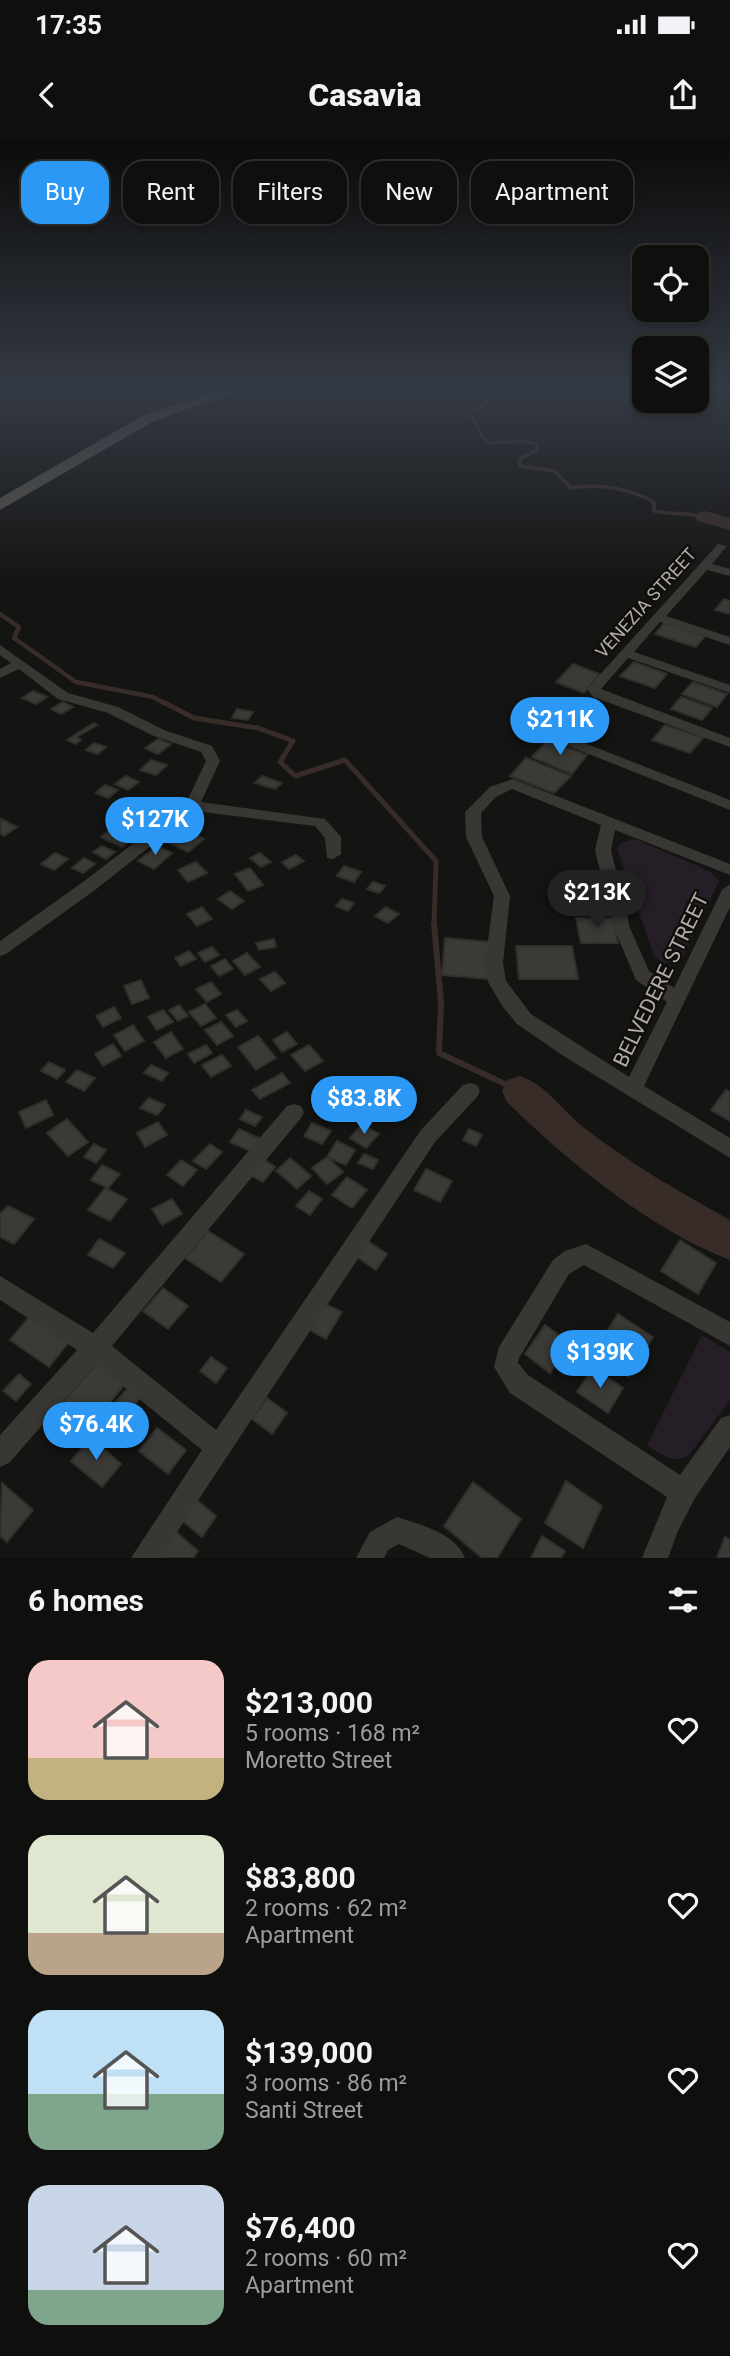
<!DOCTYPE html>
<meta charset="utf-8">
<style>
body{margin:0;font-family:Roboto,sans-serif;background:#1d1d1c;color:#f1f3f6;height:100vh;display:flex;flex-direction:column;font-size:26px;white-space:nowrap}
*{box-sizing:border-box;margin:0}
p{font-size:23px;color:#9b9c9e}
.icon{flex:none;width:38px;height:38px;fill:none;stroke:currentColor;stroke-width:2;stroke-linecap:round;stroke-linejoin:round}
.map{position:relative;height:1418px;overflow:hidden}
.details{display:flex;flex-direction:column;background:#0f0f0e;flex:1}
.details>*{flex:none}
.banner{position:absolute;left:21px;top:21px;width:690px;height:63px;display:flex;gap:14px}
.fabs{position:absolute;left:632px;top:105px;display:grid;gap:14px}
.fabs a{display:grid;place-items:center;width:77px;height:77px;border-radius:14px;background:#0f0f0e;box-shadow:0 4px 10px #0003,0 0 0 2px #2f2f2e;font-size:35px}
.price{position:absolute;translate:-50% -60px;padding:0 16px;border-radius:24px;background:#2a98f4;color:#fff;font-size:23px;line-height:46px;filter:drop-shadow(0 2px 4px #0008)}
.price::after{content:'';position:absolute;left:50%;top:42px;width:21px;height:16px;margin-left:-10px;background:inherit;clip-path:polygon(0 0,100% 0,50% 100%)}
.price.selected{background:#222;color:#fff}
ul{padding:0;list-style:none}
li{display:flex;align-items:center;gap:21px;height:175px;padding:0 28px}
li span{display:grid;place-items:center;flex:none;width:196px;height:140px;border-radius:21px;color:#555}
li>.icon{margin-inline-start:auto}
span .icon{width:84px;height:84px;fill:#fffc;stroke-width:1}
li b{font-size:30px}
h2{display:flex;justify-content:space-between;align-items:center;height:84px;padding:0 28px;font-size:30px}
.tag{padding:0 24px;border-radius:21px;background:#0f0f0e;box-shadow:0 4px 10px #0003,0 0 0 2px #2f2f2e;font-size:24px;line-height:63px}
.tag.selected{background:#2a98f4;color:#fff}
.status{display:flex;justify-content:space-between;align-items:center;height:49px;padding:0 35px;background:#0f0f0e;direction:ltr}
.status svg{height:19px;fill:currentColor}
header{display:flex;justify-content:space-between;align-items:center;height:91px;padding:0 28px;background:#0f0f0e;font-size:32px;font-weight:800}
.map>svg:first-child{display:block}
.green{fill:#261e27}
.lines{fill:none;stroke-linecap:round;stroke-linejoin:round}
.stream-far3{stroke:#382c28;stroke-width:3.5}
.stream-far2{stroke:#382c28;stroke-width:4.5}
.stream-far1{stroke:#382c28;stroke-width:5}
.stream{stroke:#382c28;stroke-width:6}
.river{fill:#382c28;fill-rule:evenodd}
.building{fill:#3c3a37;stroke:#302f2c;stroke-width:2}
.service{stroke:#393733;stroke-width:4.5}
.minor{fill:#393733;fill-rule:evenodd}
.primary{fill:#58544f;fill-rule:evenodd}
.labels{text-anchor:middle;stroke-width:5;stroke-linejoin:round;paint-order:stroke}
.far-street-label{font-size:18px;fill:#b5aca3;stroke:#0f0f0d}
.street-label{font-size:21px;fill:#b5aca3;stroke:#0f0f0d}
</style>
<div class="status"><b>17:35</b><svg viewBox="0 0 49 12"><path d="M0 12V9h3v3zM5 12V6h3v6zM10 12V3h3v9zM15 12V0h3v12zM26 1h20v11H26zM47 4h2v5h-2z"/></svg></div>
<header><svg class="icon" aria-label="back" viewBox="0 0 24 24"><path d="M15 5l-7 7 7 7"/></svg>Casavia<svg class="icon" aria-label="share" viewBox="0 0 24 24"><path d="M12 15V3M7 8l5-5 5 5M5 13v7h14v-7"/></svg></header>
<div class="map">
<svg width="730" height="1418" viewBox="0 0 730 1418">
<rect width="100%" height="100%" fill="#141412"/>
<g class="green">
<polygon points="635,699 709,731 719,741 681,821 663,823 654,816 617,708 622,702"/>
<path d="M 702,1195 L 730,1212 L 730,1260 L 689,1315 C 674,1325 661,1314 647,1305 Z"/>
</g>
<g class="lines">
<path class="stream-far3" d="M 505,247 L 471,274 L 482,296 L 489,303 L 523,301 L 537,304 L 537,310 L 520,319 L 520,326 L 554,331 L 571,348 C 601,343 628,348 654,362 L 654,371 C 672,375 687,372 705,377"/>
<polyline class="stream-far2" points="0,474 19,487 14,498 76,542 153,557 166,564"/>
<polyline class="stream-far1" points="163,562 194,578 258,588 293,601 280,622 295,636 345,620 436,721 434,786"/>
<polyline class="stream" points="434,784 441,861 439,913 520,951"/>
<g class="river">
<polygon points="705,371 730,378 730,390 698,381 695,377 698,373"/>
<path d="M 520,936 C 547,945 564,973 587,990 C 631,1024 681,1053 730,1080 L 730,1120 C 651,1090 566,1020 507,962 L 502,951 L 507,940 Z"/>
</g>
</g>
<g class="building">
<polygon points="724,459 730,461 730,474 715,470"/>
<polygon points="664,483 705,496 696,507 655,494"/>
<polygon points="634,522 667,534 655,548 620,536"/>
<polygon points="573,524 599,534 584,553 556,542"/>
<polygon points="693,542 727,554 717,567 682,554"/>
<polygon points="33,551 47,557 36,564 22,558"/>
<polygon points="681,557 712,568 702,580 671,569"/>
<polygon points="63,562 73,567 61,574 51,569"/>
<polygon points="237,569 253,572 248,580 232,578"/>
<polygon points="94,583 97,585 77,597 81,600 75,604 67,600"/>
<polygon points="665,585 703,598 690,613 652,600"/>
<polygon points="158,599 171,604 158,614 145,608"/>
<polygon points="548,600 587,615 572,634 532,617"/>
<polygon points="94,603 106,607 98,614 86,610"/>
<polygon points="526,618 571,636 554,653 510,636"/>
<polygon points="151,620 167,625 156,635 140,630"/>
<polygon points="126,636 139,642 128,650 115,644"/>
<polygon points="262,636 282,643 275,649 255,643"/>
<polygon points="105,645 118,650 108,658 96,653"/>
<polygon points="1,679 17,687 4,696 0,693"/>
<polygon points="113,687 135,697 122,707 101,697"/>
<polygon points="180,687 204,699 188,712 164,700"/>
<polygon points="102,706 115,712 106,719 93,712"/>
<polygon points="157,706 172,713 154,729 138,721"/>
<polygon points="55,713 68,719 54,730 41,724"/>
<polygon points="260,713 271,722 261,727 250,718"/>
<polygon points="296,715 304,721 289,729 282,722"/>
<polygon points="84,718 95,724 83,733 72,728"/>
<polygon points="196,722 207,733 188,742 178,730"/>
<polygon points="344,726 361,732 354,742 337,736"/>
<polygon points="250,728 263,745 248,751 235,734"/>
<polygon points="373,742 385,746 379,753 367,749"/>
<polygon points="230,751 244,761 232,769 218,759"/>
<polygon points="342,759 354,763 348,771 336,766"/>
<polygon points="202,767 212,779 197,786 187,774"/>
<polygon points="386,767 399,774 388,783 375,776"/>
<polygon points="576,778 613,778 618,803 581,803"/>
<polygon points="445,798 490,802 488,839 442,835"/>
<polygon points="274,799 276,807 259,810 256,803"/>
<polygon points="516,806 572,806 578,839 519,839"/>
<polygon points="212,807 219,815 205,822 198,813"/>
<polygon points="189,811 196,819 181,826 175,818"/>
<polygon points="247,813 260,827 245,835 233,821"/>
<polygon points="225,819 233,829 219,836 211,826"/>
<polygon points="275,832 285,843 271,851 260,839"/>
<polygon points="141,840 149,858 132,864 124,846"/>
<polygon points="211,842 221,854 207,862 196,849"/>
<polygon points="205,864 216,878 201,886 189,872"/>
<polygon points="179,865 188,876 178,881 169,870"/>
<polygon points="114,867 121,878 103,887 96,876"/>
<polygon points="163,870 173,882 157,890 148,877"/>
<polygon points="237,870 247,881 236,887 226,875"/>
<polygon points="221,882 233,896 217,905 205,890"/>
<polygon points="133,885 144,901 125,911 114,895"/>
<polygon points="171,892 183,909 166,918 154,902"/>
<polygon points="287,892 297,904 282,912 273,900"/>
<polygon points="258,896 276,918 256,930 238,907"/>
<polygon points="113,904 121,916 103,926 95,914"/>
<polygon points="206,905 212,913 194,923 188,914"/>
<polygon points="309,905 323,921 305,931 291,915"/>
<polygon points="222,915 231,926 211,937 202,925"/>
<polygon points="49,922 65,930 57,939 41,931"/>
<polygon points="151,925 168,933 162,941 144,933"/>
<polygon points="77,930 95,938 84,951 66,942"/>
<polygon points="282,933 290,943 260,959 252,950"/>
<polygon points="395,941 414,948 408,960 389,952"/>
<polygon points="726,950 730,952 730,981 711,970"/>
<polygon points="149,958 165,965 157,975 140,968"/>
<polygon points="46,960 53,975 26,988 19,972"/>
<polygon points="246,970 262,977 255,986 240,979"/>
<polygon points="67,979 88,1002 68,1016 47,993"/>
<polygon points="158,982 167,995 145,1007 137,993"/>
<polygon points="312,983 331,991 322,1004 304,996"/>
<polygon points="362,984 379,994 366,1008 350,998"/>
<polygon points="239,989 263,1000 255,1013 230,1002"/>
<polygon points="469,989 482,995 476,1006 463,1000"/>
<polygon points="337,1001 355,1010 346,1025 327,1017"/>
<polygon points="94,1004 106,1010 96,1023 84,1017"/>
<polygon points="210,1004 222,1012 206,1029 193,1021"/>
<polygon points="364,1014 378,1020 373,1029 358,1023"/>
<polygon points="327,1017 343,1032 327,1044 312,1028"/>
<polygon points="290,1018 311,1036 297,1049 276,1031"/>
<polygon points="263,1019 275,1027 263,1042 250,1035"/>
<polygon points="181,1020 197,1030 183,1046 167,1035"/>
<polygon points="102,1025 120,1034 108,1048 91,1040"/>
<polygon points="426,1029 452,1041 440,1062 414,1050"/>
<polygon points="347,1037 367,1050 352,1068 332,1055"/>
<polygon points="105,1048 127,1059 110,1081 88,1070"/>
<polygon points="309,1051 322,1059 310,1075 296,1066"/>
<polygon points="172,1059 182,1074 162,1085 152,1069"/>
<polygon points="8,1066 34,1079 14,1104 0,1097 0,1074"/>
<polygon points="208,1091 244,1114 221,1142 185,1118"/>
<polygon points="99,1099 125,1113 113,1128 88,1115"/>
<polygon points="680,1100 716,1123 698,1154 661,1131"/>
<polygon points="368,1101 387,1114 376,1130 356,1116"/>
<polygon points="163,1148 188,1166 168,1189 143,1171"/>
<polygon points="325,1164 342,1172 326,1199 310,1190"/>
<polygon points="33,1172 72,1198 49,1227 10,1200"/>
<polygon points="618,1174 653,1197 629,1237 594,1212"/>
<polygon points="545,1185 570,1203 550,1233 525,1214"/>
<polygon points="102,1217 130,1238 93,1284 64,1261"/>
<polygon points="211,1217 227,1228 216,1243 200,1231"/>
<polygon points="593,1227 623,1248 608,1273 577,1252"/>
<polygon points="19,1234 31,1244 16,1261 3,1251"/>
<polygon points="128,1248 140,1258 119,1283 107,1272"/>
<polygon points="267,1258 287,1273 272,1294 252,1279"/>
<polygon points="157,1288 186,1310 168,1334 139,1311"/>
<polygon points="91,1297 121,1324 102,1347 71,1321"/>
<polygon points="566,1341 602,1366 583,1408 545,1383"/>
<polygon points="473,1342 521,1379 497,1418 482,1418 444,1386"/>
<polygon points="2,1343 33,1370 7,1402 0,1396"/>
<polygon points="194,1358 216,1376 202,1397 179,1378"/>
<polygon points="174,1390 198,1411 193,1418 159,1418"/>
<polygon points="542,1396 565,1411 561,1418 531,1418"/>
<polygon points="725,1397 730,1400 730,1418 717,1418"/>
</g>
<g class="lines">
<polyline class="service" points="443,247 466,253 476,247"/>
<g class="minor">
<polygon points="718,404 727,406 712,424 730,429 730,436 707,430 666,476 730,497 730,505 660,482 634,512 730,545 730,553 628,518 601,549 730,598 730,607 593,557 587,549"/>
<polygon points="0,505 68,553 118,567 164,590 212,606 220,621 201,662 325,679 341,697 341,714 333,719 327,718 325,698 315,686 195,671 95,750 6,814 0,816 0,801 83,742 186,663 206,621 201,612 154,596 108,573 58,559 19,529 0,538 0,529 11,523 0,515"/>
<polygon points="518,577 730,660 730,670 513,584 511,581 513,578"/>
<path d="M 513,639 L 730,724 L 730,735 L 615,690 L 611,710 L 630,788 L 649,831 L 674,848 L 722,750 L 730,744 L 730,767 L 644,946 L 730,998 L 730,1018 L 562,915 L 517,884 L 503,867 L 488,842 L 485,823 L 494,756 L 466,697 L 465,672 L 490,647 ZM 512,649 L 601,685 L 595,710 L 614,788 L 636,840 L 667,862 L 629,937 L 531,874 L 506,841 L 503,823 L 510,756 L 482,697 L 481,673 L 496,657 Z"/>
<polygon points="470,943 477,945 480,951 477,957 435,1002 160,1418 131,1418 202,1310 96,1224 9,1323 0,1327 0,1295 77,1210 0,1160 0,1136 93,1193 287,966 294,964 301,966 304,972 301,978 112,1206 216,1290 421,990 463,945"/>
<polygon points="586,1104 730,1182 730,1206 584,1125 569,1134 519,1218 518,1223 528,1235 680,1335 721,1278 730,1275 730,1307 695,1358 678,1391 668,1418 642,1418 667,1357 510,1253 494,1227 499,1207 553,1120 565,1111"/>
<path d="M 397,1377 C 421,1385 455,1393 465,1418 L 430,1418 L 399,1404 L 388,1410 L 384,1418 L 356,1418 L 370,1392 Z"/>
</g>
<polygon class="primary" points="232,247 251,247 152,282 0,370 0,358 142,276"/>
</g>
<linearGradient id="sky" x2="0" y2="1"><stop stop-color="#0b0b0a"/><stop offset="0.56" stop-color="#343a44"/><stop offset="1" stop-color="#343a44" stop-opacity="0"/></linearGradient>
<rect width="730" height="445" fill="url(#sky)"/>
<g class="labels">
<g class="far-street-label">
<text transform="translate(646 463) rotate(-48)" y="6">VENEZIA STREET</text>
</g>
<g class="street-label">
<text transform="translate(661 840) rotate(-64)" y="7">BELVEDERE STREET</text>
</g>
</g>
</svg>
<div class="fabs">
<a><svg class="icon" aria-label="locate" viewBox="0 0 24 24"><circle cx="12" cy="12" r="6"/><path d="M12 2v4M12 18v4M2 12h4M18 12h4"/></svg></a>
<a><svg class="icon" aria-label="layers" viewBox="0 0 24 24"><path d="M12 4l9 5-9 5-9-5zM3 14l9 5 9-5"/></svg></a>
</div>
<b class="price" style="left:560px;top:617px">$211K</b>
<b class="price" style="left:155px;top:717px">$127K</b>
<b class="price selected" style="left:597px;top:790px">$213K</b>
<b class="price" style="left:364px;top:996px">$83.8K</b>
<b class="price" style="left:600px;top:1250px">$139K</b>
<b class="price" style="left:96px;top:1322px">$76.4K</b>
<div class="banner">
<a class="tag selected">Buy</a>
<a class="tag">Rent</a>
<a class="tag">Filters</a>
<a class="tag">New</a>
<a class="tag">Apartment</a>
</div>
</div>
<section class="details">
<h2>6 homes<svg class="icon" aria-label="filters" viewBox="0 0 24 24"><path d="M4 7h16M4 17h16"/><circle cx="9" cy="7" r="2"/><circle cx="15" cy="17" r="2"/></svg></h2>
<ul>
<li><span style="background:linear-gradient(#f6c9c9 70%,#c2b280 0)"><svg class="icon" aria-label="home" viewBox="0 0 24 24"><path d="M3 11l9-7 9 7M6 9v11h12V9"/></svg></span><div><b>$213,000</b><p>5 rooms · 168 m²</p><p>Moretto Street</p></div><svg class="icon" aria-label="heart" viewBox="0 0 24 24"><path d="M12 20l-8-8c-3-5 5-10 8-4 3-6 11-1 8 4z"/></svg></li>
<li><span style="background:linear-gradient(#dfe7d0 70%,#b9a48a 0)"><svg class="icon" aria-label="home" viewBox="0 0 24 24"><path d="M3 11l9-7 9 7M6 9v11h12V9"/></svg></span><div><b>$83,800</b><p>2 rooms · 62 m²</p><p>Apartment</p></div><svg class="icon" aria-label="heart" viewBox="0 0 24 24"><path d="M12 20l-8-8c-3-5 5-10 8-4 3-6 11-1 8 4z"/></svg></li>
<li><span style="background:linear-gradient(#bfe0f5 60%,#7fa58c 0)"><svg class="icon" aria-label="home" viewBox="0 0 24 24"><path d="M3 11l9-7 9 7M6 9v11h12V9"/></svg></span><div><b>$139,000</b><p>3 rooms · 86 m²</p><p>Santi Street</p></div><svg class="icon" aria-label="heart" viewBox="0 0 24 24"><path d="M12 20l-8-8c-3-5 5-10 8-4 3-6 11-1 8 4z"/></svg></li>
<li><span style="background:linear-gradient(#c9d6e8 75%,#7fa58c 0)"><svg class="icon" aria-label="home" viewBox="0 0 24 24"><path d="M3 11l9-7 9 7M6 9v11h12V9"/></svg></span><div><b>$76,400</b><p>2 rooms · 60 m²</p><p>Apartment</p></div><svg class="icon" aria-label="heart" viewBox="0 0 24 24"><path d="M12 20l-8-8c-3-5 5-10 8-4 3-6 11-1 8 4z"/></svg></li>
</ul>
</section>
